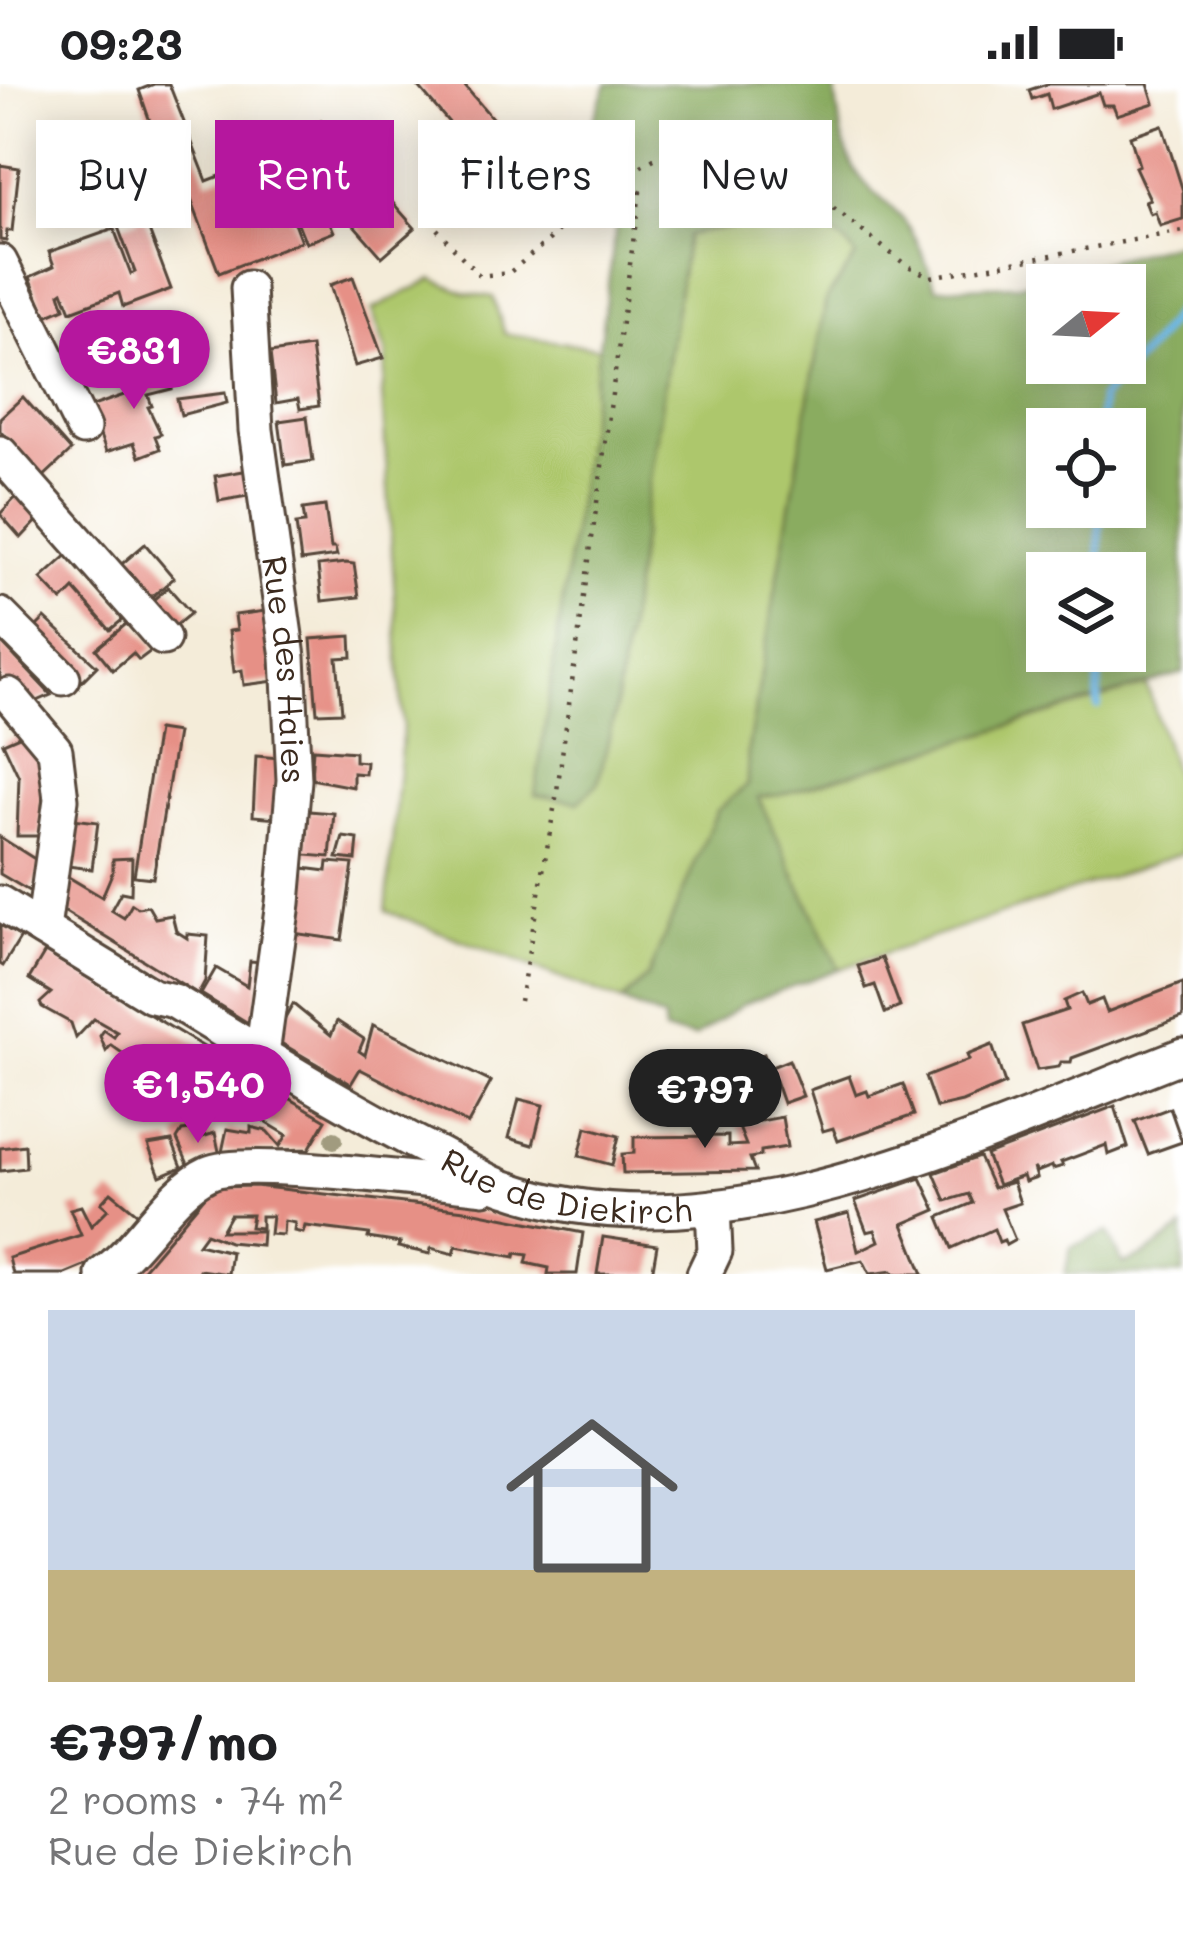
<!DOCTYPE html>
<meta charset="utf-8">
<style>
body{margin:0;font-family:Mali,sans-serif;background:#f2f2f2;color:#202124;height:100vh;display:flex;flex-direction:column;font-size:45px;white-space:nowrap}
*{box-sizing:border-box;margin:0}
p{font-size:39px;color:#757577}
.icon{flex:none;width:66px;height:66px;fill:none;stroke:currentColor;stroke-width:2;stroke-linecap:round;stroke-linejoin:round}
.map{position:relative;height:1190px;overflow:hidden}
.panel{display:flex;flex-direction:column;background:#fff;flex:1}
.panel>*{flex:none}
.banner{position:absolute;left:36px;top:36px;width:1113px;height:108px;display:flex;gap:24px}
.needle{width:78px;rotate:72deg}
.buttons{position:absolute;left:1026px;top:180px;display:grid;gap:24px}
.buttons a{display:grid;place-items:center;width:120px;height:120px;border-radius:0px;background:#fff;box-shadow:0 6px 30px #0003;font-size:60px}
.price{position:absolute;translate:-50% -102px;padding:0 27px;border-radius:42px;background:#b5179e;color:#fff;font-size:39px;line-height:78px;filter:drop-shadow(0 3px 6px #0008)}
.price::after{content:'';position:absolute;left:50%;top:72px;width:36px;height:27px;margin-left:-18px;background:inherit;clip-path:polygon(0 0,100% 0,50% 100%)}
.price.on{background:#222;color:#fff}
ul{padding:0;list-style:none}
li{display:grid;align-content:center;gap:24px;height:636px;padding:0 48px}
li+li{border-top:3px solid #e0e0e0}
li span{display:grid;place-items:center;height:372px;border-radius:0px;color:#555}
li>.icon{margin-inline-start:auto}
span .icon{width:216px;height:216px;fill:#fffc;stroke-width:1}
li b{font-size:51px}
.pill{padding:0 42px;border-radius:0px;background:#fff;box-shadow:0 6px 30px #0003;font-size:42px;line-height:108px}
.pill.on{background:#b5179e;color:#fff}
.status{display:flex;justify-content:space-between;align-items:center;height:84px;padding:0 60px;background:#fff;direction:ltr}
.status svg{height:33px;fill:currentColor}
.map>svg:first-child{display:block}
.green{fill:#adc76c;stroke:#747845;stroke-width:3}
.forest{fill:#8aac60;stroke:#626b3f;stroke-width:3;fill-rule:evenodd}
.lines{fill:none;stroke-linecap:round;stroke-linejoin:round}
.stream{stroke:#6eb9e7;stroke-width:8}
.building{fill:#e69086}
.minor-casing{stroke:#57473a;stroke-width:39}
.path{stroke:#57473a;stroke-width:4.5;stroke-dasharray:3 9;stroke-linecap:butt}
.minor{stroke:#fff;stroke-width:33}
.tree{fill:#a19b7f}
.labels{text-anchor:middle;stroke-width:10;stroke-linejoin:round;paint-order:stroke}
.street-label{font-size:33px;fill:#3b2a1e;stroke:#fff}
</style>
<div class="status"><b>09:23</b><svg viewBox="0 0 49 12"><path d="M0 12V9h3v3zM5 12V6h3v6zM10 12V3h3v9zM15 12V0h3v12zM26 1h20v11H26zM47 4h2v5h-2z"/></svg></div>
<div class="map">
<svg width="1183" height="1190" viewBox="0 0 1183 1190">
<rect width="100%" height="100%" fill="#fff"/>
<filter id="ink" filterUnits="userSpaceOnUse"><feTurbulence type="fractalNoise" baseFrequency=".00833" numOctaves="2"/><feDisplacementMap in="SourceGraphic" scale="24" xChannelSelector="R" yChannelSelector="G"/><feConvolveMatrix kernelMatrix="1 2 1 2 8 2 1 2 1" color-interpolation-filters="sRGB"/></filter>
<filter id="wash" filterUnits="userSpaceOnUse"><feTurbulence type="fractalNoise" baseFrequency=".004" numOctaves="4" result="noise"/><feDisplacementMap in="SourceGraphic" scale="48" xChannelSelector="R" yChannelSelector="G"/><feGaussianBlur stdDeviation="2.7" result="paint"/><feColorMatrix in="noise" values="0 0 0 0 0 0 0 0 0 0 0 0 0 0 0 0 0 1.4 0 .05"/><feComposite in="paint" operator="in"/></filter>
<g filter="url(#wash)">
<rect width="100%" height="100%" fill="#f4ecd9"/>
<g class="green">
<path d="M 779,136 C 811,141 837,143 856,172 L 826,216 L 748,666 L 747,701 L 717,727 L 648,892 L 622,918 L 386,827 L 403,642 L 382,310 L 387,270 L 372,226 L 433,195 L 466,209 L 493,213 L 505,250 L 599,264 L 536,710 L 578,718 L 598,698 L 614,632 L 687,151 Z"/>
<polygon points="1147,601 1183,717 1183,769 839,885 757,713 780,711"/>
</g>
<g class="forest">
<path d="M 607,0 L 834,0 C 838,28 840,57 853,82 C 865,105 888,118 904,137 C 920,157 927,182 936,204 L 1017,201 L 1183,157 L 1183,589 L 780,711 L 758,713 L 839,885 L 743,920 L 695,953 L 664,948 L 664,935 L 622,918 L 648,892 L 717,727 L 747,701 L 748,666 L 826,216 L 856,172 C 820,117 740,141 687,151 L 614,632 L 598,699 L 578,718 L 535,711 L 619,124 L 634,100 L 616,72 L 590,44 ZM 1047,201 L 1125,201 L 1125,279 L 1047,279 ZM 1047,345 L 1125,345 L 1125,423 L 1047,423 ZM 1047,489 L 1125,489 L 1125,567 L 1047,567 Z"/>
<polygon points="1183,1144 1183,1190 1065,1190 1071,1163 1108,1148 1123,1180 1144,1172"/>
</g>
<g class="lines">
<g class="stream">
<polyline points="1100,345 1101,314 1153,259 1183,219"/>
<polyline points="1099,489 1100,423"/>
<polyline points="1098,622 1099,567"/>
</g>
</g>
<g id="blocks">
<g class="building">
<polygon points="154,0 169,0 207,97 269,73 301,157 219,189 187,105 175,109 139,6"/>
<polygon points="416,0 463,0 557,110 531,134"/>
<polygon points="1047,0 1148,0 1154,19 1117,31 1113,21 1103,21 1099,9 1051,25 1047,10 1032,15 1029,6"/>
<polygon points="321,37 415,144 382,173 288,66"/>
<polygon points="1162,41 1183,107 1183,135 1160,142 1155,128 1150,130 1145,117 1150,115 1135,83 1139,81 1130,52"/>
<polygon points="275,63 303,120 319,114 334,148 306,159 268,66"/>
<polygon points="0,81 19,84 12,147 7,147 6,157 0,156"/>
<polygon points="144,133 171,205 123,223 119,209 71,227 63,207 60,209 65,224 46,232 30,193 54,182 49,168 114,145 131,190 135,188 118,143"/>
<polygon points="353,193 383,274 355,282 330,201"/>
<polygon points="122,237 133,270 94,284 83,252"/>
<polygon points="311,263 319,322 300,325 298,315 276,319 270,269"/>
<polygon points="165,270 172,305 148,311 152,322 148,323 161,350 155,352 160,365 139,373 134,359 106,368 90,323 147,303 140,276"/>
<polygon points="225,309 227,319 181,331 177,315"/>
<polygon points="23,313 71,367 42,394 0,347 0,334"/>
<polygon points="307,333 313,377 285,381 279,337"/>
<polygon points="249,386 253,411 219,417 215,392"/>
<polygon points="19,410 41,433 21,454 0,430"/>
<polygon points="325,422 331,464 335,464 337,472 301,477 296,440 305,439 303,425"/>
<polygon points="145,460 174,494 146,518 117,484"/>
<polygon points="71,468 127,532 110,546 74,505 62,517 41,495"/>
<polygon points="346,479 354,480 359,513 322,517 318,482"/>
<polygon points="168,503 191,529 168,548 145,523"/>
<polygon points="266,527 275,597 244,601 242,586 234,588 229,547 237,546 235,531"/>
<polygon points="45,534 97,582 80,599 32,547"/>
<polygon points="131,536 155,564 139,576 133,569 113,586 96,565"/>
<polygon points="351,552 352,573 337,574 342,628 317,629 311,555"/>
<polygon points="0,557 51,611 26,622 0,594"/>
<polygon points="157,646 177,649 153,794 134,792"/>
<polygon points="26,649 44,681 41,752 17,752 19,693 3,659"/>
<polygon points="313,665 355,668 355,677 366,678 365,690 353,689 353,703 311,695"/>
<polygon points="256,672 280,674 277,734 253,732"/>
<polygon points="309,727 334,729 330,773 305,771"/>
<polygon points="65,734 98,738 92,785 59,781"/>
<polygon points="0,753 41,779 39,791 29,807 0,790"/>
<polygon points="343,753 358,755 356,776 337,774"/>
<polygon points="132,774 131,810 121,808 111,826 124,834 132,820 138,824 148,822 155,834 172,831 176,847 187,854 187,850 208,852 205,897 198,910 54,821 65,791 102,813 113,787 113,775"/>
<polygon points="328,778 353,780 342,856 293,849 303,784 327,787"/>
<polygon points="0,841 21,853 3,882 0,880"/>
<polygon points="45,868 326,1036 309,1065 222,1068 227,1045 251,1049 251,1043 267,1047 280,1062 287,1051 209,1004 199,1021 192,1017 190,1011 164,995 170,981 160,975 155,984 136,978 137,984 127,986 125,971 111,961 106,967 100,952 104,946 114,953 117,948 94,935 76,954 71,939 42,923 40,919 51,909 29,895"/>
<polygon points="882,874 900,923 885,929 875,901 866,904 858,882"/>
<polygon points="250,877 262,878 253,942 201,910 216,884 247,902"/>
<polygon points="1183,899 1183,933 1072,974 1071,978 1061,978 1059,983 1037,986 1022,941 1067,926 1064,917 1082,909 1087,921 1102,915 1107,928"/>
<polygon points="293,920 331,951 337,937 364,955 359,967 365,971 373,941 491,998 468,1040 360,985 351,1000 274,955"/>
<polygon points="992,961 1005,1000 962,1018 936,1024 925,993 969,976 967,971"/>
<polygon points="764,970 769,984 789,976 803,1012 783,1019 773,991 761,995 753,974"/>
<polygon points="849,992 856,1011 867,1007 869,1012 903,1000 914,1031 838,1057 833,1044 823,1047 810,1006"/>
<polygon points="519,1015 543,1021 533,1061 509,1054"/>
<polygon points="1115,1022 1128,1063 1108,1071 1106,1061 1061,1078 1063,1082 1053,1085 1052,1082 1037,1088 1034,1084 1037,1094 1025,1098 1023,1092 998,1101 986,1071"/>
<polygon points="1170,1024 1182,1058 1148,1070 1135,1037"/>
<polygon points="782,1033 787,1063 761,1067 761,1072 750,1074 755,1087 623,1089 622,1070 634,1069 634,1053 728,1052 728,1062 746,1061 738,1041"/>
<polygon points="586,1043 619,1052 612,1081 579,1072"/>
<polygon points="198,1045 199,1054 215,1049 220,1072 188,1080 177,1055 182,1047"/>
<polygon points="172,1057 182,1083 160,1092 148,1061"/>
<polygon points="25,1061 26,1084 0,1087 0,1064"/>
<polygon points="979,1073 993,1104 1013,1098 1020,1119 1002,1125 1015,1156 1006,1161 1004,1156 999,1158 994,1145 952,1164 939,1133 973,1119 969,1110 946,1117 934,1089"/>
<polygon points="921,1094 936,1126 903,1140 923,1190 894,1190 892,1187 870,1190 863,1176 827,1185 814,1138 849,1129 858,1167 879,1157 875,1146 867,1148 855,1117"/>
<polygon points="255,1102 465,1126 583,1149 577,1190 548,1190 549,1184 526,1179 528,1171 516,1169 515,1173 456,1162 454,1170 431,1164 430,1170 398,1163 400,1159 368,1154 369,1150 305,1142 303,1149 294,1147 295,1139 284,1137 283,1151 270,1150 272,1132 261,1132 261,1144 250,1143 252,1131 230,1131 221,1147 262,1147 261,1161 229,1158 206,1149 198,1160 231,1168 228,1190 199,1186 197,1190 139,1190 206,1111 218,1103"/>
<polygon points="111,1108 143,1134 94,1178 65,1190 13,1190 9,1174 81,1151 70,1125 81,1122 91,1142 108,1125 101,1119"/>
<polygon points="603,1153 657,1161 652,1190 597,1190"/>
</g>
</g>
</g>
<g filter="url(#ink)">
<use href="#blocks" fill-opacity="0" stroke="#57473a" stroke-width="3"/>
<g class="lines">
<g class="minor-casing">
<g id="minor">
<polyline points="0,178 83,344"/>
<path id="s1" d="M 248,204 L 256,346 L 288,573 L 294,696 L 283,819 L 262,970"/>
<polyline points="0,369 163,554"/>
<polyline points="0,531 63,594"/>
<polyline points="9,611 55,666 61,715 43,845"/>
<path id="s2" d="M 0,819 L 152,912 L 174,917 C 260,969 345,1023 434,1068 C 458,1080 483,1097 508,1105 C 721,1180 985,1047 1183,971"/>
<path d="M 103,1190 C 142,1162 170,1107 209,1089 C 244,1072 435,1098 484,1103"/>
<polyline points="704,1190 715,1167 713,1123"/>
</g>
</g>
<g class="path">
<polyline points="437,145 479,192 509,189 550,155 580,122 616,96 654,75 704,64 750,68 809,93 834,125 906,181 931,193 1183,147"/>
<polyline points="520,917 556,714 640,108 616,96"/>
</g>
<use href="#minor" class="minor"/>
</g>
<circle class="tree" cx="334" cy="1056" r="9"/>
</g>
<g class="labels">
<g class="street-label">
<text dy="12" stroke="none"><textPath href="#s1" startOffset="384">Rue des Haies</textPath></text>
<text dy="12" stroke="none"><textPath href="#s2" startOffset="642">Rue de Diekirch</textPath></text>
</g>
</g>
</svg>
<div class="buttons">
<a><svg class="needle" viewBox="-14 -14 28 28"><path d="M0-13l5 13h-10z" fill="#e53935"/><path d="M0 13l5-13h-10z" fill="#757577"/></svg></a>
<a><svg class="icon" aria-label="locate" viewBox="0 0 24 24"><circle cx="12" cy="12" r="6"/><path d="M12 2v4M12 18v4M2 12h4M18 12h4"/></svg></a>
<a><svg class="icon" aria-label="layers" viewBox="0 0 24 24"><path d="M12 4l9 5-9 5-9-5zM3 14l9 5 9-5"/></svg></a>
</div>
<b class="price" style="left:134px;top:328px">€831</b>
<b class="price" style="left:198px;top:1062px">€1,540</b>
<b class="price on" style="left:705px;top:1067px">€797</b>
<div class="banner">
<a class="pill">Buy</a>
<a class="pill on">Rent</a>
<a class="pill">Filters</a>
<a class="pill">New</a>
</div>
</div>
<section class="panel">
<ul>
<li><span style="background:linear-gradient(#c9d6e8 70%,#c2b280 0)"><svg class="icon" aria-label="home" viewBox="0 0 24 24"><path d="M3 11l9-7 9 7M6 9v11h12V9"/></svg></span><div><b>€797/mo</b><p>2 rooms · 74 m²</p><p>Rue de Diekirch</p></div></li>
</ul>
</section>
